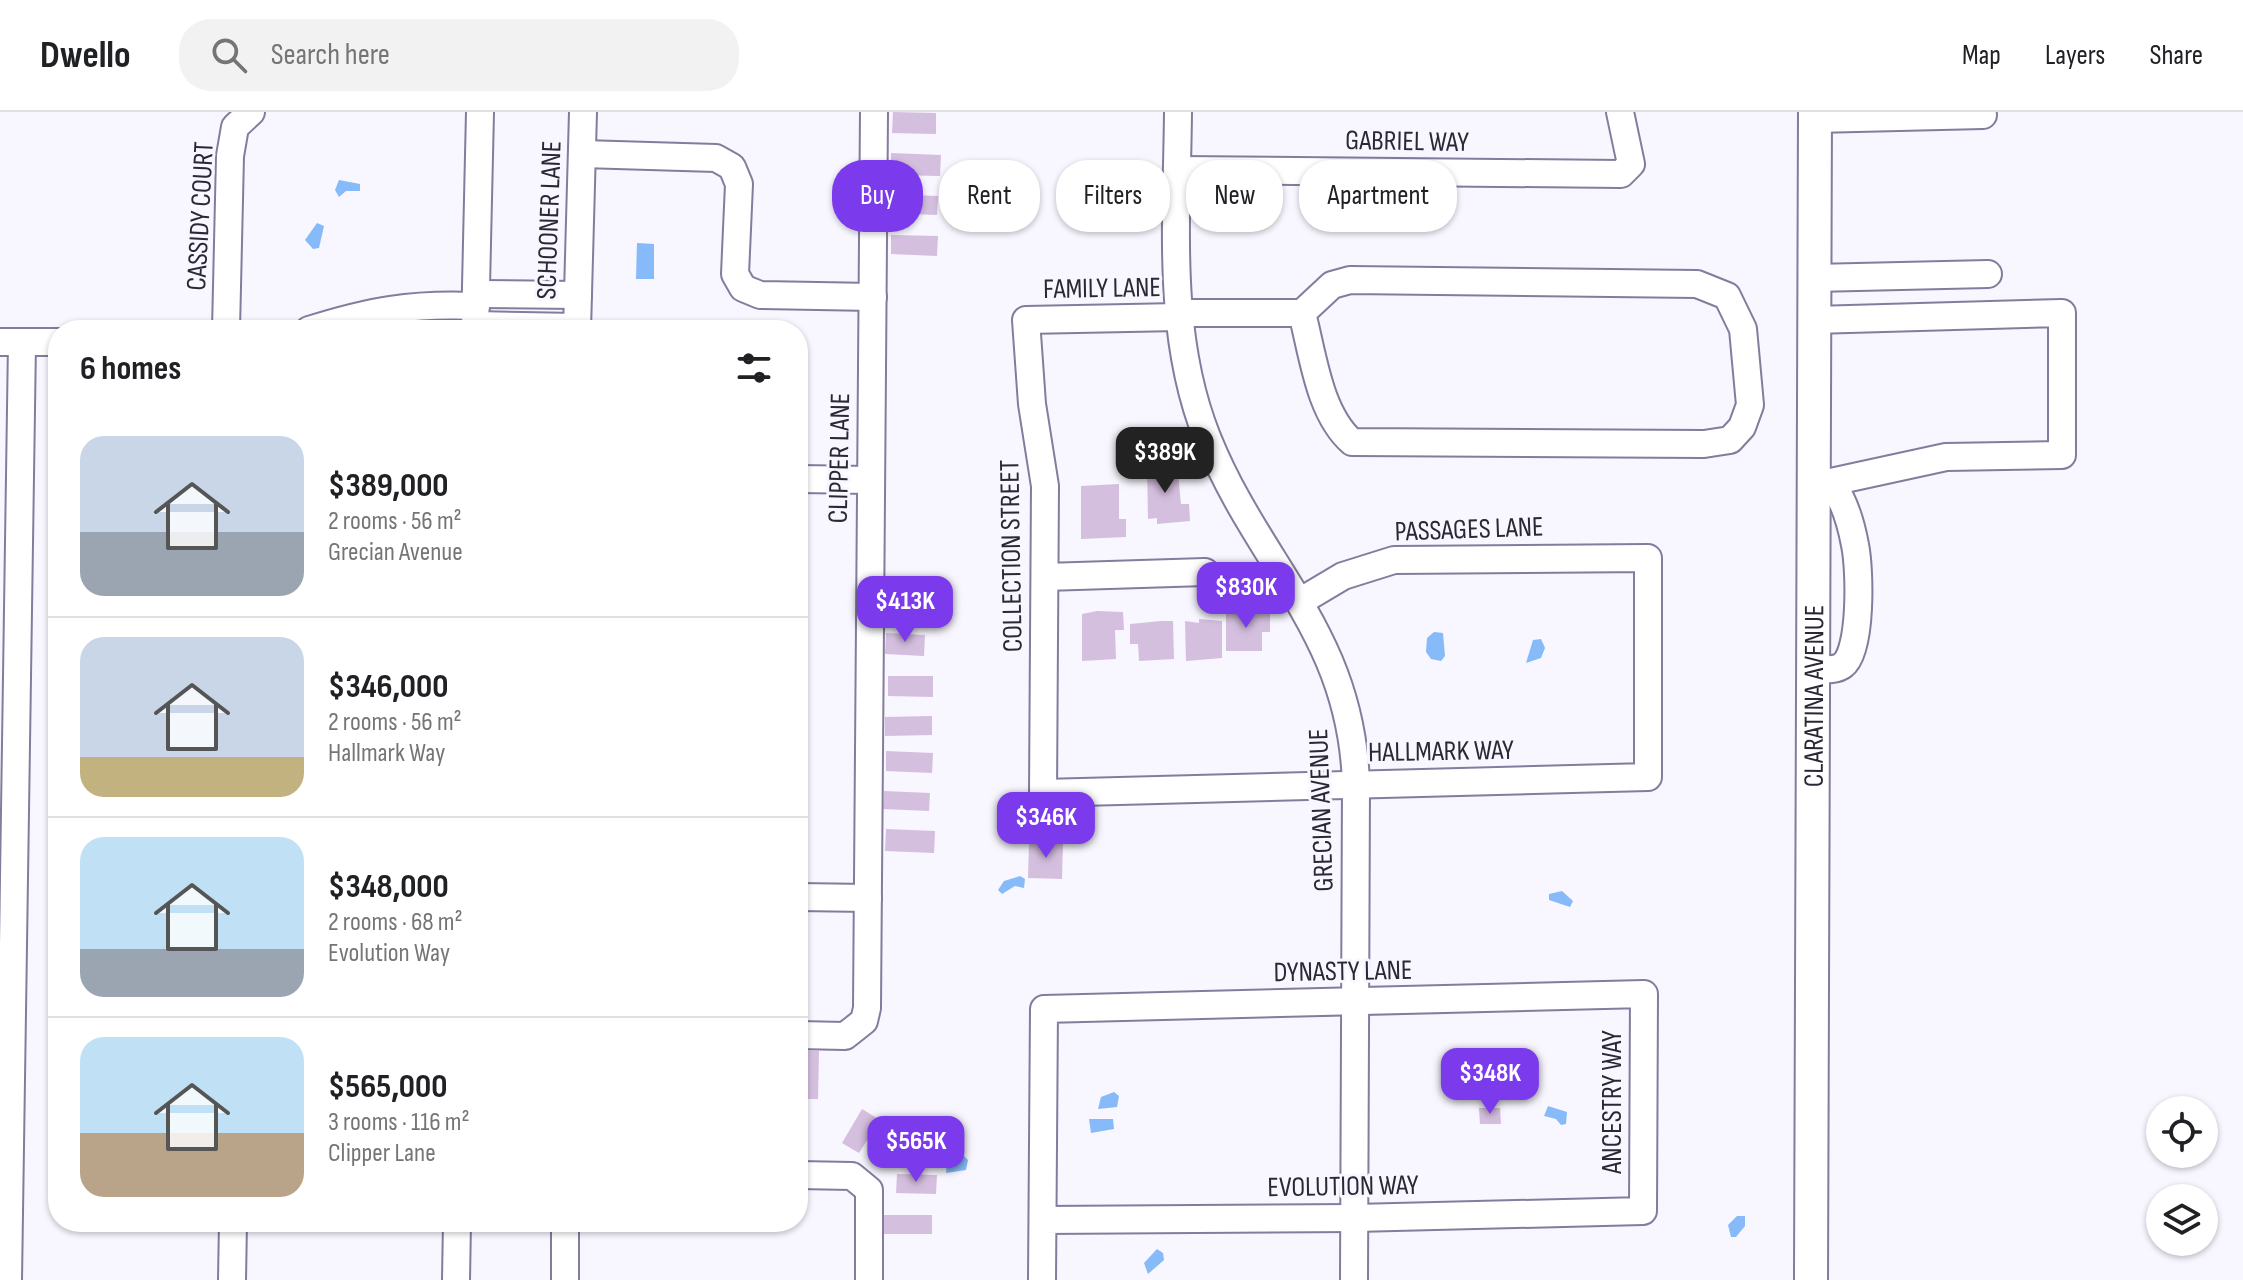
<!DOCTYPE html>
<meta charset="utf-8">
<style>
body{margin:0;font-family:"Sofia Sans Condensed",sans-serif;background:#f2f2f2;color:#202124;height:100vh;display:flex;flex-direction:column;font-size:30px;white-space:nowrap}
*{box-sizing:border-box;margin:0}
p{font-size:26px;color:#757577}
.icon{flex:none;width:44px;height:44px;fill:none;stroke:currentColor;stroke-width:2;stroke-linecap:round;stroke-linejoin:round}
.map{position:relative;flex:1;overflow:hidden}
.side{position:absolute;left:48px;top:208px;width:760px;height:912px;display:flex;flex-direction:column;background:#fff;border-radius:32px;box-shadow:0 2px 6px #0004}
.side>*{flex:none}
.top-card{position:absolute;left:832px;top:48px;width:760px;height:72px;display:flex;gap:16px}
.fabs{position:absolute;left:2146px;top:984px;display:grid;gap:16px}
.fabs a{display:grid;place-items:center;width:72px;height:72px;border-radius:50%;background:#fff;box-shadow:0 2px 6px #0004;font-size:40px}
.price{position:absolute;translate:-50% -68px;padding:0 18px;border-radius:16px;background:#7c3aed;color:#fff;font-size:26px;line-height:52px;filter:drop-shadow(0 2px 4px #0008)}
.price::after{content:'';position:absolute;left:50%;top:48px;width:24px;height:18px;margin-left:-12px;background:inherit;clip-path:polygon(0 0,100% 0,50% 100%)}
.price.selected{background:#222;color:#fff}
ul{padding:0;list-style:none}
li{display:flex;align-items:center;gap:24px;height:200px;padding:0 32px}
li+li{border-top:2px solid #e0e0e0}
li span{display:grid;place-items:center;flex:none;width:224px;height:160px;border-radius:24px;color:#555}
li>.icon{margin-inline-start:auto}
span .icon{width:96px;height:96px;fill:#fffc;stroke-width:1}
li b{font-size:34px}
h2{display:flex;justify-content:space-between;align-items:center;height:96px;padding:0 32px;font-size:34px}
.tag{padding:0 28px;border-radius:32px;background:#fff;box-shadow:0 2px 6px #0004;font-size:28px;line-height:72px}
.tag.selected{background:#7c3aed;color:#fff}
header{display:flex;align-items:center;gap:48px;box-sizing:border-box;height:112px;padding:0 40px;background:#fff;border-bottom:2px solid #e0e0e0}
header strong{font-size:38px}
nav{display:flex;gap:44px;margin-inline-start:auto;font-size:28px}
.search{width:560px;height:72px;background:#f2f2f2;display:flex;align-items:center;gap:20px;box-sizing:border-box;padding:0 28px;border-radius:32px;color:#757577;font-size:30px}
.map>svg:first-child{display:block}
.water{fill:#87baf9}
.building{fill:#d5bfdf}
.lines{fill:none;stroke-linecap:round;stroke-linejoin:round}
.minor-casing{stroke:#837c9d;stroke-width:30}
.major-casing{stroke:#837c9d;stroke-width:36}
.minor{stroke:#fff;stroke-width:26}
.major{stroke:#fff;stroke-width:32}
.labels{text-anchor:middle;stroke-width:6;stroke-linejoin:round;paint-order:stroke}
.street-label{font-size:28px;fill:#2a2835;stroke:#f8f6fe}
</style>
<header>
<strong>Dwello</strong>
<div class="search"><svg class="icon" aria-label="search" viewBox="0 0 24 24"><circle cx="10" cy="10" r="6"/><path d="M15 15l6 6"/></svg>Search here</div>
<nav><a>Map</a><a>Layers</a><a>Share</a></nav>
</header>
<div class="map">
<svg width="2243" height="1168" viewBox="0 0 2243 1168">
<rect width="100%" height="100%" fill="#f8f6fe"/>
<g class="water">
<polygon points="339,68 360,72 360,79 346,79 339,85 335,78"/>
<polygon points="317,111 324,114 319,136 313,137 305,128"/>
<polygon points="637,131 654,132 654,167 636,167"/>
<polygon points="1434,520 1443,521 1445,544 1441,549 1431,547 1426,540 1427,526"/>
<polygon points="1541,527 1545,536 1541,546 1526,551 1533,528"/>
<polygon points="1020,764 1025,767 1024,776 1015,774 1002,782 998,778 1004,769"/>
<polygon points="1562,779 1573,789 1570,795 1549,788 1549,782"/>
<polygon points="1514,966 1521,966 1522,974 1507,987 1502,980"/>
<polygon points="1114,980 1119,984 1117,995 1098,997 1101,985"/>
<polygon points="1548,994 1567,1000 1566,1012 1561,1013 1556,1007 1544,1004"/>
<polygon points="1089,1007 1113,1007 1114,1017 1091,1021"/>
<polygon points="964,1044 968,1048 966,1058 946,1061 947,1048"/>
<polygon points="1737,1104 1745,1104 1745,1114 1736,1125 1731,1125 1728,1113"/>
<polygon points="1157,1137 1163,1141 1164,1148 1148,1162 1144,1151"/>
</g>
<g class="building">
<polygon points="893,0 936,1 936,22 892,21"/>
<polygon points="891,41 941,43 940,64 891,63"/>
<polygon points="886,82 938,84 937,103 886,101"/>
<polygon points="891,123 938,124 937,144 891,142"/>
<polygon points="1177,351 1181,392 1189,392 1190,409 1157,412 1157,406 1148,407 1147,353"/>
<polygon points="1119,372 1119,407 1126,407 1126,425 1081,427 1081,374"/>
<polygon points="1226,498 1270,501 1270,520 1262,520 1262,539 1226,539"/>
<polygon points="1097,499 1123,500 1124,518 1115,518 1116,547 1082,549 1082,502"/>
<polygon points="1199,507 1222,509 1222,546 1186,549 1185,509 1199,511"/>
<polygon points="1161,509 1173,509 1174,547 1139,549 1138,532 1130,532 1130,512"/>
<polygon points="886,521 925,523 924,544 885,542"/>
<polygon points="888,564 933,564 933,585 888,584"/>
<polygon points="932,604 932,623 885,624 885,605"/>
<polygon points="886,639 933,641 932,661 886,659"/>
<polygon points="884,679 930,681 929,699 883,697"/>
<polygon points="886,717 935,719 934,741 885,739"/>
<polygon points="1029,730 1063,731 1062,767 1028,766"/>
<polygon points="801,938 819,939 818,987 801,987"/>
<polygon points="1479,996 1500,996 1501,1012 1480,1012"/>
<polygon points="862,997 880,1008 859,1041 842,1031"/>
<polygon points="918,1016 928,1034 896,1054 886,1036"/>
<polygon points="897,1062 937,1063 936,1082 896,1081"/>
<rect x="884" y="1103" width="48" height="19"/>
</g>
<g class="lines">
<g class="minor-casing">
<g id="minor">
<path d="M 1178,0 C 1177,108 1166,223 1207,325 C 1259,455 1352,521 1356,673 L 1354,1168"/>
<polyline points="1815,7 1983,3"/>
<polyline points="583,42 716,46 732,55 739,72 735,162 743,176 760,183 873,185"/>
<polyline points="1178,58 1621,62 1631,52 1620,0"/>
<polyline points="1814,166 1988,162"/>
<polyline points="476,182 578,183"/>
<path d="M 1179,201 L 1302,201 L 1332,173 L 1350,168 L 1697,172 L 1727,184 L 1743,217 L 1750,293 L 1742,315 L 1730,328 L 1704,332 L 1352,330 C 1319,301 1313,243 1302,201"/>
<polyline points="1179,205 1026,208 1032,292 1045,374 1043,681 1648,665 1648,446 1394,448 1343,464 1301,489"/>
<polyline points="1814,208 2062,201 2062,343 1946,345 1831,370"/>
<polyline points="475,213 577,215"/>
<polyline points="226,218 230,44 235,15 251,0"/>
<path d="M 309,218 C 369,199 412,191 476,194"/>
<polyline points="475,218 480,0"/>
<polyline points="577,218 583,0"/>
<polyline points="0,230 58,230"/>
<polyline points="798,367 870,368"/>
<polyline points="1045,465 1205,460"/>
<path d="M 1813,557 C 1822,557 1836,559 1843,553 C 1862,539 1860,456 1855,433 C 1851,411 1844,388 1831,370 L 1818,370"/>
<polyline points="798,785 868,786"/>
<polyline points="798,923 845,924 864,909 867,896 874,0"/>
<polyline points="798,1063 852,1064 869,1078 869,1168"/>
<polyline points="8,1168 22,230"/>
<polyline points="232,1168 233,1110"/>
<polyline points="456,1168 457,1110"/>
<polyline points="565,1168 565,1110"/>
<polyline points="1042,1168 1044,897 1644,882 1643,1099 1355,1106 1043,1108"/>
</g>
</g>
<g class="major-casing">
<g id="major">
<path id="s1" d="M 1811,1168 L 1815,0"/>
</g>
</g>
<use href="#minor" class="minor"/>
<use href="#major" class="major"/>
</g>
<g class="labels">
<g class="street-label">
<text transform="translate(1407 28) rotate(1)" y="10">GABRIEL WAY</text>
<text transform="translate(199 104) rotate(-87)" y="10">CASSIDY COURT</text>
<text transform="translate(548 108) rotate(-88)" y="10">SCHOONER LANE</text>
<text transform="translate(1102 175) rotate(-1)" y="10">FAMILY LANE</text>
<text transform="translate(838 346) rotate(-89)" y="10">CLIPPER LANE</text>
<text transform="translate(1469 416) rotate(-2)" y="10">PASSAGES LANE</text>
<text transform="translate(1010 444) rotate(-91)" y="10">COLLECTION STREET</text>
<text dy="10" stroke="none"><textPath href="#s1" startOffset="584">CLARATINA AVENUE</textPath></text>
<text transform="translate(1441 638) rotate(-1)" y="10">HALLMARK WAY</text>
<text transform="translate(1320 698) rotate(-92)" y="10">GRECIAN AVENUE</text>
<text transform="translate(1343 858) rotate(-1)" y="10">DYNASTY LANE</text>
<text transform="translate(1611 990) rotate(-90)" y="10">ANCESTRY WAY</text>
<text transform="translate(1343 1073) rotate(-1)" y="10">EVOLUTION WAY</text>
</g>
</g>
</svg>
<div class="fabs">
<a><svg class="icon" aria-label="locate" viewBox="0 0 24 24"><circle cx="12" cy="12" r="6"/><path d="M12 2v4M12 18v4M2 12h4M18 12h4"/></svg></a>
<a><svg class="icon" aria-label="layers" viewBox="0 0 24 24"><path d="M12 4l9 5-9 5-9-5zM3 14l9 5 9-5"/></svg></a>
</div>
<b class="price selected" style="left:1165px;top:383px">$389K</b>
<b class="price" style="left:1246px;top:518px">$830K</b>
<b class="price" style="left:905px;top:532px">$413K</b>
<b class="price" style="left:1046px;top:748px">$346K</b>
<b class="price" style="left:1490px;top:1004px">$348K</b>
<b class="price" style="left:916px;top:1072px">$565K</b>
<div class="top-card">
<a class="tag selected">Buy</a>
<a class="tag">Rent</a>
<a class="tag">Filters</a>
<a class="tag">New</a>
<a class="tag">Apartment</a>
</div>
<section class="side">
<h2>6 homes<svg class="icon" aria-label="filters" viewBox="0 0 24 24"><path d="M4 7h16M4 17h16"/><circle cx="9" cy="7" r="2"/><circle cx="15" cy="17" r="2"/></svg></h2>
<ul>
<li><span style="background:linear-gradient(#c9d6e8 60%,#9aa5b1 0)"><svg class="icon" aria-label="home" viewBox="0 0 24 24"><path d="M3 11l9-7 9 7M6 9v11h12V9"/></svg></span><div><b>$389,000</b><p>2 rooms · 56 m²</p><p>Grecian Avenue</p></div></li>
<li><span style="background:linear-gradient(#c9d6e8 75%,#c2b280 0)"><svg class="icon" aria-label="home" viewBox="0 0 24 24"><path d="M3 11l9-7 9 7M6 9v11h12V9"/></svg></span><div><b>$346,000</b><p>2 rooms · 56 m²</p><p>Hallmark Way</p></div></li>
<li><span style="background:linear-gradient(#bfe0f5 70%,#9aa5b1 0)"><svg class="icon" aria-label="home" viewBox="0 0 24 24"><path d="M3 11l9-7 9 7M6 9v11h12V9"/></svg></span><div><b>$348,000</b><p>2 rooms · 68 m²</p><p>Evolution Way</p></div></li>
<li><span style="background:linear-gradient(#bfe0f5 60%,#b9a48a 0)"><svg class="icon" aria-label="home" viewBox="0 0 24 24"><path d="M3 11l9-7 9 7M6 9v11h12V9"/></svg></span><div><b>$565,000</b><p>3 rooms · 116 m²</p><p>Clipper Lane</p></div></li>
</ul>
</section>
</div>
